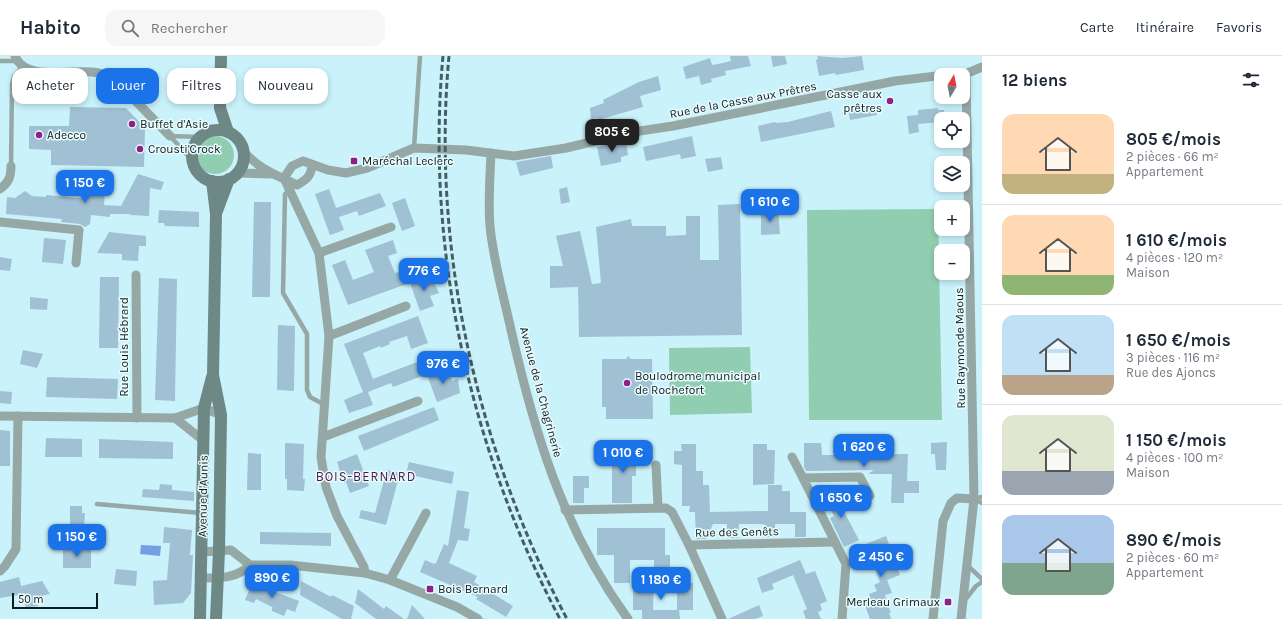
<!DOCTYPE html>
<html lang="fr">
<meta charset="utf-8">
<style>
body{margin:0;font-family:Karla,sans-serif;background:#f6f6f7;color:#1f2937;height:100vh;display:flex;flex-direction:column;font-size:15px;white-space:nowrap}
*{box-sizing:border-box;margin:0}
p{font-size:13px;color:#747a83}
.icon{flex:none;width:22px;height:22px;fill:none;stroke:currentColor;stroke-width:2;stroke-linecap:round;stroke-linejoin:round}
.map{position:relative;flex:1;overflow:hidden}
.side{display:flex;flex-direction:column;background:#fff;width:300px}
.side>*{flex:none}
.hud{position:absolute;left:12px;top:12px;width:380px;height:36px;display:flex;gap:8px}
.needle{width:26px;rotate:10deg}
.buttons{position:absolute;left:934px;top:12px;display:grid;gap:8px}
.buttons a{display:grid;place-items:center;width:36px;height:36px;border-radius:8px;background:#fff;box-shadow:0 2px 6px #0003;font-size:20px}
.scale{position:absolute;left:12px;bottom:10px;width:86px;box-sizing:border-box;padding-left:4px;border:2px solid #0e1d20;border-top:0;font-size:11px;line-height:14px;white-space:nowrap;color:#0e1d20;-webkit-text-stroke:3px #eafbfe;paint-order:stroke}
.price{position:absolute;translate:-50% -34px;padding:0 9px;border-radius:8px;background:#1a73e8;color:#fff;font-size:13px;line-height:26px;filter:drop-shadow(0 1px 2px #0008)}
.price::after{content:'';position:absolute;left:50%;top:24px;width:12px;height:9px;margin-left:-6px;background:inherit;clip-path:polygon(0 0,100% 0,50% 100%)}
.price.active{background:#222;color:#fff}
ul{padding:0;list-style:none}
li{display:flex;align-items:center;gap:12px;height:100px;padding:0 20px}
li+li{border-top:1px solid #e0e1e3}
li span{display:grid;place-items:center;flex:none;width:112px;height:80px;border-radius:12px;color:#555}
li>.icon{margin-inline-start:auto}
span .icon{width:48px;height:48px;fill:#fffc;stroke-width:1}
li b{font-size:17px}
h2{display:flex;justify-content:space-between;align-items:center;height:48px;padding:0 20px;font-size:17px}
.chip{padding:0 14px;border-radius:12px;background:#fff;box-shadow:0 2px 6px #0003;font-size:14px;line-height:36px}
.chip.active{background:#1a73e8;color:#fff}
header{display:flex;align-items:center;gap:24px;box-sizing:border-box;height:56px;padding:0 20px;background:#fff;border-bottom:1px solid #e0e1e3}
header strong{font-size:19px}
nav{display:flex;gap:22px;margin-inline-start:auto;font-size:14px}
.search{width:280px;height:36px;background:#f6f6f7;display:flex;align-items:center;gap:10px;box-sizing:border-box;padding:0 14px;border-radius:12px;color:#747a83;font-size:15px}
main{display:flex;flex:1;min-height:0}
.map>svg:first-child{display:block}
.green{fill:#91cdb1}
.water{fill:#759fe3}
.building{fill:#a0c0d4}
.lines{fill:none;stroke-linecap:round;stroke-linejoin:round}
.lane{stroke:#96a8a6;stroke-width:4.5}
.street{stroke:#96a8a6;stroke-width:9}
.secondary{stroke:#6d8885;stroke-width:12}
.rail{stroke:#465d61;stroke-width:3;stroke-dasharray:6 3;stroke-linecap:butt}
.poi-dot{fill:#8c2186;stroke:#eafbfe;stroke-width:1.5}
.labels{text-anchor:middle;stroke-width:3;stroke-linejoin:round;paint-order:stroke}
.poi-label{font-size:12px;fill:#0e1d20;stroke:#eafbfe;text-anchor:start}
.street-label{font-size:12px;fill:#0e1d20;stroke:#eafbfe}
.neighbourhood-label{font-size:13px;letter-spacing:1px;fill:#4c1948;stroke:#eafbfe}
</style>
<header>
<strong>Habito</strong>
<div class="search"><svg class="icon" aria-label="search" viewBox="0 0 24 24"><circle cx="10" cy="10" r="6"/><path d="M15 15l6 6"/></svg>Rechercher</div>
<nav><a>Carte</a><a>Itinéraire</a><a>Favoris</a></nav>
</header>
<main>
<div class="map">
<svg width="982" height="563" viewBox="0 0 982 563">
<rect width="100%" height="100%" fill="#c9f2fb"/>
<g class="green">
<circle cx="215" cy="99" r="19"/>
<polygon points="938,153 942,364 809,364 807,154"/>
<polygon points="750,291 752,357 670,359 669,292"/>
</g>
<polygon class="water" points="141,489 161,490 160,500 140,498"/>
<g class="building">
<polygon points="730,0 748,0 751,10 725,15 726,19 711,23 712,26 701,29 699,20 686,23 683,11 710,2 712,9 723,7 731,5"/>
<polygon points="771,0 785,0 787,8 773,11"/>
<polygon points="817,0 842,2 862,0 864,14 836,19 835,17 819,20 816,4 818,3"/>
<polygon points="658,20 661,34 640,40 643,51 598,64 597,62 591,63 590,52 604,47 603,44 639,26"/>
<polygon points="870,49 870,51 875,50 877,59 850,64 848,53"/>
<polygon points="70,51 126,52 145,72 144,111 51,109 51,94 29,93 29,70 69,70"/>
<polygon points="938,52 938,54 944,54 945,63 941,63 941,66 918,68 919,76 909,78 907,60 918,59 918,54"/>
<polygon points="831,55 835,71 761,86 758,70 775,66 776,67 788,66"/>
<polygon points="692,80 696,100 681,103 680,98 646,105 643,91"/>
<polygon points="626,85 628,99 621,101 621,106 601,110 597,91"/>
<polygon points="551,100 553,112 520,120 516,106"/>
<polygon points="721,101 723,113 708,116 705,103"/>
<polygon points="138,118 164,126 161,134 150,132 149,160 130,159 130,158 110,158 110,161 91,159 90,168 85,171 80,168 61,166 62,163 6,158 7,141 15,142 25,135 32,140 46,141 46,139 88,143 89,128 103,129 103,134 105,134 104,149 121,150"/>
<polygon points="567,131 570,146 561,148 559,133"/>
<polygon points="329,133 336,152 380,137 386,150 359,160 357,155 339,161 344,174 330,179 315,138"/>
<polygon points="405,142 415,170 402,175 392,147"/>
<polygon points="254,146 271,146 270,241 252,241"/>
<polygon points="740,148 742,279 579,281 578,231 550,232 550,210 563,210 556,180 580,175 592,228 601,227 596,171 631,163 632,170 666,170 666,180 686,179 686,160 700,160 700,204 719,204 718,149"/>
<polygon points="159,154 199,156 199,171 165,170 164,167 158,167"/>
<polygon points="778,155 780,178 761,179 761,156"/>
<polygon points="109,176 146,180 146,190 139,190 138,205 122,204 122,198 97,197"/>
<polygon points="44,182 66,184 63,208 42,206"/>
<polygon points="393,184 397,197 388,200 395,217 402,215 407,228 348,249 332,209 345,204 353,224 374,216 365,194"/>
<polygon points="0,201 12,203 10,215 0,214"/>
<polygon points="430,219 439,237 430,240 434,250 420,255 410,227"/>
<polygon points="100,221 119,221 118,292 99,292"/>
<polygon points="159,222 177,223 175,345 155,344"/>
<polygon points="30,241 48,243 47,254 30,253"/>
<polygon points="418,260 428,287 411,293 407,280 389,286 390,288 381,292 380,290 363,297 373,323 417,306 422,320 393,331 391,327 368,336 373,349 349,357 344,344 363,336 344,288"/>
<polygon points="278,269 295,270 294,335 277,334"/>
<polygon points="23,294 43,298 37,312 20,308"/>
<polygon points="628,300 631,303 652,303 653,363 606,363 606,351 602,351 602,303 626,303"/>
<polygon points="440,313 442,319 449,316 452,325 458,323 460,337 437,346 427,319"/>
<polygon points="47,321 118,323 117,343 46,341"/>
<polygon points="0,335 12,336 11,348 0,347"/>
<polygon points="434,351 439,364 364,395 358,380"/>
<polygon points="0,374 10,375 10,410 0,410"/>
<polygon points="46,382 82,383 82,401 45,401"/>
<polygon points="99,383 173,386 173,403 99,402"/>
<polygon points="947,386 946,414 936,414 935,398 931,398 931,387"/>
<polygon points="285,387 304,388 303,423 305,423 304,435 287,434 287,423 285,423"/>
<polygon points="804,387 821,387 822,399 841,399 841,403 892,402 892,398 908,398 907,425 919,425 919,437 904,437 904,447 891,447 892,418 868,418 874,414 806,415 804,411"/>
<polygon points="681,388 696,388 696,415 703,415 703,429 709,429 710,456 768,455 768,429 782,429 782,435 790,435 790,456 806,456 806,481 795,481 795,468 775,468 775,481 764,481 764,468 739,468 738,482 727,482 727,468 713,468 706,483 696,483 695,456 689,456 690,450 682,450 682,409 674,408 674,395 682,395"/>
<polygon points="753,388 767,388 767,394 775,394 774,428 753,429"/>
<polygon points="610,392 636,392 636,420 632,420 632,447 612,447 612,405 610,404"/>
<polygon points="248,397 261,398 261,434 247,434"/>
<polygon points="357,398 369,430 350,437 346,426 344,427 342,422 337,406"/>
<polygon points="409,406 454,416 452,428 406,418"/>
<polygon points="387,414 400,417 386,469 359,462 361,454 375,457"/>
<polygon points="573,420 589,420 589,432 584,432 584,447 573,447"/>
<polygon points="160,428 172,429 172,434 194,436 194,445 142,441 143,433 159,434"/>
<polygon points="838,433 844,444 839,446 859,484 844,491 830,462 834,460 824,440"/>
<polygon points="457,434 469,436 464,472 470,473 468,485 458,484 449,507 477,520 474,526 513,550 506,561 476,543 478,541 420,516 425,504 434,508 436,507 444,488 448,490"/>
<polygon points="70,450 82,450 82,457 85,457 84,472 70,472"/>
<polygon points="164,471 192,474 190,499 193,499 191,537 183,547 154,549 153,525 167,524 170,487 163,487"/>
<polygon points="597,472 665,472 665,499 670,499 670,527 654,527 654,504 630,504 630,527 614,527 614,499 597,499"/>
<polygon points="260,476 331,477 331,490 260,488"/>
<polygon points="886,480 900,519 887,524 892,537 885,539 891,557 889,557 891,563 870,563 864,547 871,544 869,538 877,535 874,529 880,526 866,488"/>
<polygon points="63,491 91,492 91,512 63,512"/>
<polygon points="800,504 806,518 815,515 827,545 820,548 822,554 818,556 821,563 806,563 803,555 807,553 793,519 772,528 774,533 762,537 757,522"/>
<polygon points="116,513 137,515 136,530 114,528"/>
<polygon points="19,521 23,538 0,542 0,526"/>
<polygon points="42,525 50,538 36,541 38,550 26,552 21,530"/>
<polygon points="301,525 331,541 332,539 354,550 351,563 342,563 300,539"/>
<polygon points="252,527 299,545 295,556 287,553 284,560 272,555 272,551 256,543 254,547 245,544"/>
<polygon points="633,527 654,527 653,554 677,554 677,527 693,527 693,554 679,554 680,563 642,563 642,554 633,554"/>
<polygon points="358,533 384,553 386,550 404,563 376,563 355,547"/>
<polygon points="412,549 425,563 407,563"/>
<polygon points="759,549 763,560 755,563 728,563"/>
</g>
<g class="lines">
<g class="lane">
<polyline points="0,5 17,5"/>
<polyline points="170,80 192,104"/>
<polyline points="170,80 200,81"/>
<polyline points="414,92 420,0"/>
<polyline points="11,110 12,28 14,20 22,11"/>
<polyline points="290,134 285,138 283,237 307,278 307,334 310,341 325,349"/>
<polyline points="974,443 982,447"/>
<polyline points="974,443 982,441"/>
<polyline points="97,448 201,457"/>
<polyline points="967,509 982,523"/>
<polyline points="965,544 976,530 982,526"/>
</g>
<g class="street">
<path d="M 15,0 C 27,28 74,11 99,17 C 106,19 112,23 118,27 L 170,80"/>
<polyline points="963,19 982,11"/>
<path d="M 243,95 C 263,116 273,117 297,129 C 306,124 311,121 312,109"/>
<path d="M 491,97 C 490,121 488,146 490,170 C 493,202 502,234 509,265 C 533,373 562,472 628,563"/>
<polyline points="237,117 270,118"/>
<polyline points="284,122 292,110 303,105 328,114 346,117 367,112 414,92 466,94 514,100 566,92 633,76 673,70 895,25 945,19"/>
<polyline points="284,122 319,197 329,280 321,401 326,431 337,460 364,511 365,517"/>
<path d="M 0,133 C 9,126 11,121 11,110"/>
<polyline points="0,166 79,174 76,207"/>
<polyline points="319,197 391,171"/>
<polyline points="136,219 137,362"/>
<polyline points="329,280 406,250"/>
<polyline points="0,360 175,362 204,352 221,359"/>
<polyline points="175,362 204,385"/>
<polyline points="323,381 418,345"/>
<polyline points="792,401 803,422"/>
<polyline points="656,409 658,451"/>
<polyline points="565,454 666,452 672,456 689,489 835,486"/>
<polyline points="689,489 722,563"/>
<polyline points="202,496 231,494 250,509 290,509 365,517 390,524 457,551 478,563"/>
<polyline points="0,515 5,510 16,493 18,360"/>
<path d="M 200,522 C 220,522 236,523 250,509"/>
<polyline points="390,524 426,457"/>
<polyline points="842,563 846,508 803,422 860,421 870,440"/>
<polyline points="933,563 943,465 951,447 957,442 974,443"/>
<polyline points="961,563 974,443 966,20"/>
</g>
<g class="secondary">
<polyline points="221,0 220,52 228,76"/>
<circle cx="218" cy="100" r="26"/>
<polyline points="212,125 216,158 213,319 221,359 219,495 216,563"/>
<polyline points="217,155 229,123"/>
<polyline points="200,563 204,352 212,321"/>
</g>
<g class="rail">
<path d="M 443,0 C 425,192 470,393 560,563"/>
<path d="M 449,0 C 431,194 477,392 567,563"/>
</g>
</g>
<g class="poi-dot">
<circle cx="890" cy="45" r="4"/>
<circle cx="132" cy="68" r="4"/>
<circle cx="39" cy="79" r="4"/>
<circle cx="140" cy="93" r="4"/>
<rect x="350" y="101" width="8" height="8" rx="2"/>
<circle cx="627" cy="327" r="4"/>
<rect x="426" y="529" width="8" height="8" rx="2"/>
<rect x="944" y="542" width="8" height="8" rx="2"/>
</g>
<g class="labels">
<g class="poi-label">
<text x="882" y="42" text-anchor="end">Casse aux<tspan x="882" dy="14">prêtres</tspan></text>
<text x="140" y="72">Buffet d'Asie</text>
<text x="47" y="83">Adecco</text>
<text x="148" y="97">Crousti'Crock</text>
<text x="362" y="109">Maréchal Leclerc</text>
<text x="635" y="324">Boulodrome municipal<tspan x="635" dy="14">de Rochefort</tspan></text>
<text x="438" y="537">Bois Bernard</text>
<text x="940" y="550" text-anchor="end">Merleau Grimaux</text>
</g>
<g class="street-label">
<text transform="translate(743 44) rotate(-11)" y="4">Rue de la Casse aux Prêtres</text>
<text transform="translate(124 291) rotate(-90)" y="4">Rue Louis Hébrard</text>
<text transform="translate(960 292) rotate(-91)" y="4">Rue Raymonde Maous</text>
<text transform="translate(541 336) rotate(75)" y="4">Avenue de la Chagrinerie</text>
<text transform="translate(203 440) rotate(-89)" y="4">Avenue d'Aunis</text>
<text transform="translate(737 476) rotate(-1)" y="4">Rue des Genêts</text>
</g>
<g class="neighbourhood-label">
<text x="366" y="425">BOIS-BERNARD</text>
</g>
</g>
</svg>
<div class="buttons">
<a><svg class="needle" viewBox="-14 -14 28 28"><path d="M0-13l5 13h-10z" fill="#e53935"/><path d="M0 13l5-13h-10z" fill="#747a83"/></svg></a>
<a><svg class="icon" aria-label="locate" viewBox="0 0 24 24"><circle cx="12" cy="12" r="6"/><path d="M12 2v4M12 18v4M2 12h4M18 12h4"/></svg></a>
<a><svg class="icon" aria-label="layers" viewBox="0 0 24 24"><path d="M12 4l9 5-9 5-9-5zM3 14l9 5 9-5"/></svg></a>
<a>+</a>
<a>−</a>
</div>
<div class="scale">50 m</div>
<b class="price active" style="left:612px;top:97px">805 €</b>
<b class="price" style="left:85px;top:148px">1 150 €</b>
<b class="price" style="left:770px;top:167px">1 610 €</b>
<b class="price" style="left:424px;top:236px">776 €</b>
<b class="price" style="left:443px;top:329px">976 €</b>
<b class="price" style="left:864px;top:412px">1 620 €</b>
<b class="price" style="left:623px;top:418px">1 010 €</b>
<b class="price" style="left:841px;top:463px">1 650 €</b>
<b class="price" style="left:77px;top:502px">1 150 €</b>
<b class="price" style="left:881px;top:522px">2 450 €</b>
<b class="price" style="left:272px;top:543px">890 €</b>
<b class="price" style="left:661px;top:545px">1 180 €</b>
<div class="hud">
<a class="chip">Acheter</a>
<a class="chip active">Louer</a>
<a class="chip">Filtres</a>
<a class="chip">Nouveau</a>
</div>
</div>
<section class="side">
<h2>12 biens<svg class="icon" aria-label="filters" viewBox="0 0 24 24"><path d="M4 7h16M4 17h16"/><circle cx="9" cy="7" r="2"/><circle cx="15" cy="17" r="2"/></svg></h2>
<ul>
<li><span style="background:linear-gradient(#ffd9b3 75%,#c2b280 0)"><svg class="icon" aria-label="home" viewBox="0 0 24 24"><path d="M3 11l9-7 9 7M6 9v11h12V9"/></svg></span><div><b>805 €/mois</b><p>2 pièces · 66 m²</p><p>Appartement</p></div></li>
<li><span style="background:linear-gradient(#ffd9b3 75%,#8fb573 0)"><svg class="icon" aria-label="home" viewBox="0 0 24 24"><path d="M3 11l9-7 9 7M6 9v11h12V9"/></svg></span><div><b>1 610 €/mois</b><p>4 pièces · 120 m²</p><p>Maison</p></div></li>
<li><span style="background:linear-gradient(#bfe0f5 75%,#b9a48a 0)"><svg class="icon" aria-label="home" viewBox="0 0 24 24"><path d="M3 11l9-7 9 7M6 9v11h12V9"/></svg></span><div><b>1 650 €/mois</b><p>3 pièces · 116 m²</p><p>Rue des Ajoncs</p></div></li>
<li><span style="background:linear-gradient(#dfe7d0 70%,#9aa5b1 0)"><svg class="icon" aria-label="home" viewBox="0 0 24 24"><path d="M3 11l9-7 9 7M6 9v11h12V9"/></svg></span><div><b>1 150 €/mois</b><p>4 pièces · 100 m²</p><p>Maison</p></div></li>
<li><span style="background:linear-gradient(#a9c7e8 60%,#7fa58c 0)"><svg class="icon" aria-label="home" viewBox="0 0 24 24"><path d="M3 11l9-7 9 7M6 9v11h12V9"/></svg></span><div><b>890 €/mois</b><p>2 pièces · 60 m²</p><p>Appartement</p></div></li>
</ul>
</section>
</main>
